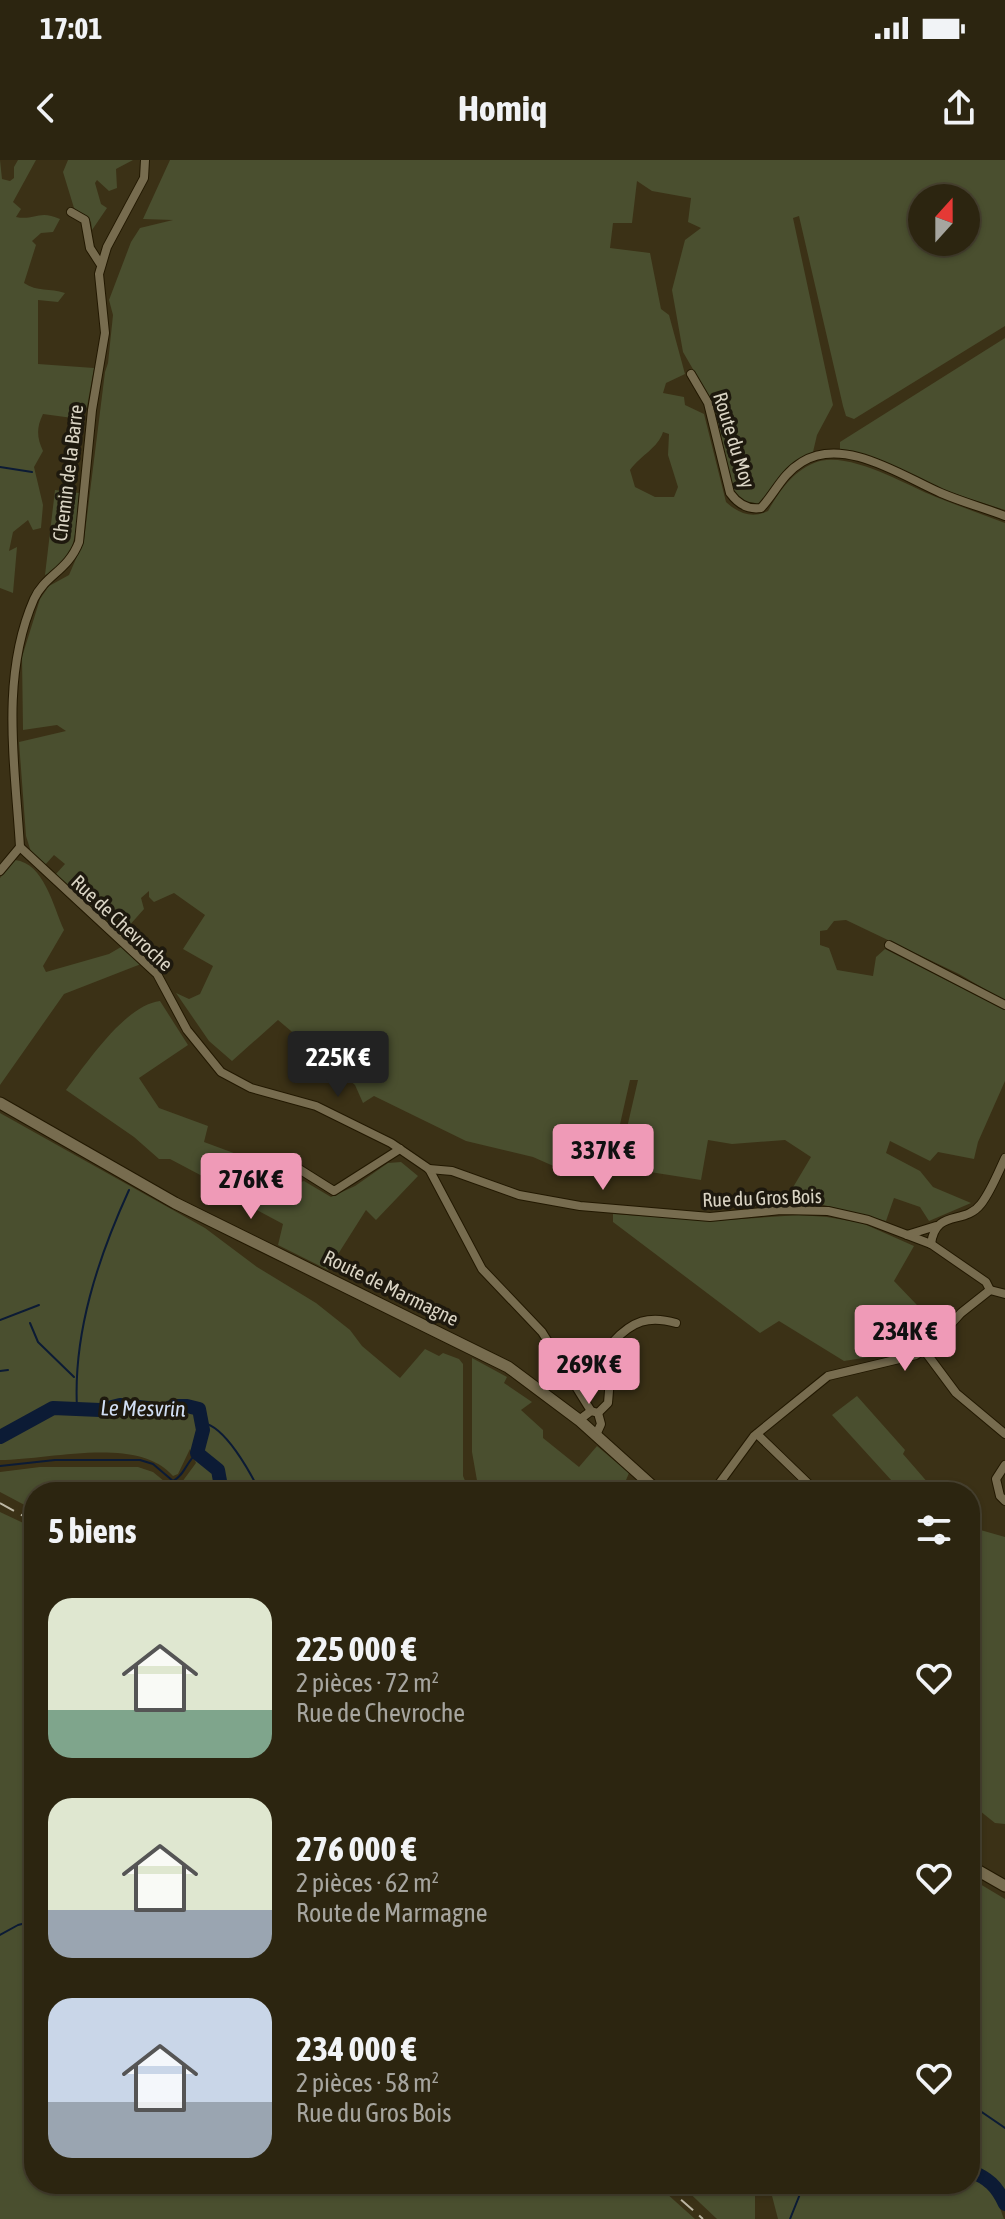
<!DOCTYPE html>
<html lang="fr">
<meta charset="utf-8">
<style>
body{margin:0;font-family:"Asap Condensed",sans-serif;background:#38311e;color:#f1f3f6;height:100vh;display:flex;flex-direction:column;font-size:30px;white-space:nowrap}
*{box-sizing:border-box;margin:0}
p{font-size:26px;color:#a6a59f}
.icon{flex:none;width:44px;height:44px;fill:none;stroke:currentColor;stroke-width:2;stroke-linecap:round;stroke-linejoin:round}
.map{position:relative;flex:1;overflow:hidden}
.sheet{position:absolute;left:24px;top:1322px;width:956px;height:712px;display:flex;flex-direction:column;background:#2c2510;border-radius:32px;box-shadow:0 2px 6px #0004,0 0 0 2px #484230}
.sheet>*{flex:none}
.needle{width:52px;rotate:21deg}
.tools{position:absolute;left:908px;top:24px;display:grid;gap:16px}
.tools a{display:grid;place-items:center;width:72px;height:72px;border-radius:50%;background:#2c2510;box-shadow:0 2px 6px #0004,0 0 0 2px #484230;font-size:40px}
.price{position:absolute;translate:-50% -68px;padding:0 18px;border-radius:8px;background:#ef9ab7;color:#111;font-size:26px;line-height:52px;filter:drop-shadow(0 2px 4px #0008)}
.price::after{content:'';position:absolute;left:50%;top:48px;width:24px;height:18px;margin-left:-12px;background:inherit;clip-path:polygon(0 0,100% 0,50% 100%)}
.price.active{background:#222;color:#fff}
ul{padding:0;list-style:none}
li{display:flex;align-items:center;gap:24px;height:200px;padding:0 24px}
li span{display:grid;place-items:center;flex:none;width:224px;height:160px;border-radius:24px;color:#555}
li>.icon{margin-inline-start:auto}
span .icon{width:96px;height:96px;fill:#fffc;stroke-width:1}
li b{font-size:34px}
h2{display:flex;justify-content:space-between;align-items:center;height:96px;padding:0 24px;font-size:34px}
.status{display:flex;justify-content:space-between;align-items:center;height:56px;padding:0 40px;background:#2c2510;direction:ltr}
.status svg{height:22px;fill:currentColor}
header{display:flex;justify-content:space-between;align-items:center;height:104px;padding:0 24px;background:#2c2510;font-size:36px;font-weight:700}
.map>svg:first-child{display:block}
.green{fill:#4a4f2f;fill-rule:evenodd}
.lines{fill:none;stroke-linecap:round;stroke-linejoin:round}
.stream{stroke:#0c1b35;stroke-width:2}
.river{stroke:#0c1b35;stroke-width:14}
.minor-casing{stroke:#221800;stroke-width:10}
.secondary-casing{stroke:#221800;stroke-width:13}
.minor{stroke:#776c4f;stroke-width:8}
.secondary{stroke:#776c4f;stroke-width:11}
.rail{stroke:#bcb6a3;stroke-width:2;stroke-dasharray:16 8;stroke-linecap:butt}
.labels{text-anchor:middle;stroke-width:7;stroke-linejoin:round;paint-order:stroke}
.street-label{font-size:20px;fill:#dad4c4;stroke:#1e190e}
.water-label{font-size:22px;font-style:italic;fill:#d1def4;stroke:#1e190e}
</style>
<div class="status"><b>17:01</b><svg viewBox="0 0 49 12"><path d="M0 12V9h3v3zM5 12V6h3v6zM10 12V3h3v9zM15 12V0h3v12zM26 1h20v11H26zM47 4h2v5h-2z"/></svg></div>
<header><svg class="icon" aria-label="back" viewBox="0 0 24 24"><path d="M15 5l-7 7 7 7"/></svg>Homiq<svg class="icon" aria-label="share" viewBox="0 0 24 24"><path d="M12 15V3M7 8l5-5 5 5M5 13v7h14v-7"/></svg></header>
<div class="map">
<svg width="1005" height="2059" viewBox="0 0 1005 2059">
<rect width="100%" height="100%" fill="#3b3116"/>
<g class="green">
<path d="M 0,0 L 2,19 L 10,21 L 14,18 L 14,7 L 18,0 L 36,0 L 13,42 L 21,49 L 16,57 C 34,61 39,49 60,59 L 53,72 L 41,73 L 32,81 L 36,85 L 24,123 C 37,132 50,128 65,133 L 58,142 L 38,140 L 38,204 L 94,208 L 87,247 L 80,259 L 43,254 C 36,268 37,278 43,291 L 34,307 L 43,345 L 41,368 L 33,370 L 28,360 L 13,372 L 9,391 L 17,387 L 13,433 L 0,428 Z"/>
<polygon points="68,0 133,0 116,9 117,28 109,31 97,20 95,23 101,44 107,48 92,70 91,62 74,48 63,12"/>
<path d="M 170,0 L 1005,0 L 1005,166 L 854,259 L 846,256 L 843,246 L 799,56 L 793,58 L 833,245 L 817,275 L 813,292 L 788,308 L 760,346 L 741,342 L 732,331 L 712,242 L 683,192 L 672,130 L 685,80 L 701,68 L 688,62 L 691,38 L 652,31 L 637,21 L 632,63 L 613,63 L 610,88 L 650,93 L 661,149 L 669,155 L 685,214 L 666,223 L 663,233 L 684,237 L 685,245 L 704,254 L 726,342 C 738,353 752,359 768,351 C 779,332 792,312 814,303 C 847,289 905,325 936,337 C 958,346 982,354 1005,363 L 1005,841 L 959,814 L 846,760 L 834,761 L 827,770 L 820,771 L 820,785 L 829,788 L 837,810 L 873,816 L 876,797 L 885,789 L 1005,850 L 1005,921 L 978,982 L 974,999 L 938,992 L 930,1001 L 890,981 L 886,993 L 920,1011 L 933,1027 L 971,1043 L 929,1061 L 920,1047 L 894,1038 L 886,1061 L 804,1040 L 806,1035 L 792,1029 L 811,997 L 785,980 L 732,984 L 708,980 L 701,1020 L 618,1007 L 638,920 L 630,920 L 609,1013 L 597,1005 L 577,999 L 571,1005 L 558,1008 L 533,997 L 466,981 L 374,936 L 363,943 L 355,925 L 278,860 L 232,901 L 209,881 L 176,833 L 189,839 L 200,834 L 213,806 L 183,789 L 205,755 L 174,733 L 154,742 L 149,737 L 149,731 L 141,738 L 144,749 L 128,767 L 115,757 L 106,761 L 55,715 L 65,704 L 54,695 L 45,705 L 31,692 L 26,676 L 19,582 L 66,571 L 57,565 L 23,570 L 22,497 L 40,439 L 49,426 L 69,415 L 84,380 L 105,212 L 108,203 L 113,155 L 109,140 L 131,82 L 140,68 L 173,60 L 143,59 ZM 922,38 L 966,38 L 966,82 L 922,82 ZM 663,272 L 669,274 L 668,295 L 678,327 L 674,337 L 655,337 L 635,327 L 630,310 C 641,295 658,288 663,272 Z"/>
<path d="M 1005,178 L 1005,350 C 983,343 961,336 939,328 C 900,313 885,297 840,290 L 840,282 Z"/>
<path d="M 55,330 L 79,333 C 76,362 79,404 45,415 Z"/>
<path d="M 15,700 C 44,703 53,746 64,770 L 43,806 L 46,812 L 109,794 L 121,787 L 141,804 L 64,834 L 0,925 L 0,718 Z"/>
<path d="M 160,841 L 188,885 L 139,918 L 159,948 L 208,966 L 204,982 L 258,1002 L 292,1025 L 304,1021 L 331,1037 L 355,1026 L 388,1003 L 401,1002 L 418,1016 L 376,1060 L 366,1050 L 328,1110 L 278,1085 L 283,1064 L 253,1048 L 240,1036 L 170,999 L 159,999 L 134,977 L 66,930 C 87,903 125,845 160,841 Z"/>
<path d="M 0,953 L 205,1068 L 257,1107 L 316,1143 L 350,1170 L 362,1186 L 400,1218 L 425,1189 L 439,1196 L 443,1193 L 459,1199 L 463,1204 L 463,1316 L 470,1332 L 34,1332 L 34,1350 L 0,1332 L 0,1312 L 40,1307 L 138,1307 L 153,1312 L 170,1326 L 182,1322 L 196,1303 L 190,1289 L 178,1314 L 173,1316 C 138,1275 49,1300 0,1300 Z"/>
<polygon points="613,1054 711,1061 799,1055 827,1057 862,1063 914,1086 894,1121 938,1167 919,1185 888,1194 844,1201 779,1161 760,1173 613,1062"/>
<polygon points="472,1198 507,1217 504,1223 532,1242 521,1250 543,1270 543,1278 579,1307 597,1286 629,1313 624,1325 628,1332 479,1332 472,1292"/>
<polygon points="857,1236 905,1290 903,1294 936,1332 925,1332 916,1322 902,1332 832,1255"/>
<polygon points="0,1352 34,1368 34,2024 656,2024 695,2059 0,2059"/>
<polygon points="970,1367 1005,1377 1005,1664 995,1663 970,1643 970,1464 980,1445 970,1437"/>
<polygon points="970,1718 1005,1739 1005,2035 991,2018 970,2006"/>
<path d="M 970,2013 C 994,2023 996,2037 1004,2059 L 778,2059 L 771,2032 L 777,2027 L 775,2024 L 970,2024 Z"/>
<polygon points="680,2024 755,2024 755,2059 717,2059"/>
</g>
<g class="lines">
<g class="stream">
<polyline points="0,307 32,312"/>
<polyline points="0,1160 39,1145"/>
<polyline points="30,1163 38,1182 74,1217"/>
<polyline points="0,1211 8,1210"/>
<path d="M 77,1248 C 73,1173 98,1098 129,1030"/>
<path d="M 203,1263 C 225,1266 250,1312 260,1332"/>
<path d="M 0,1306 L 55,1300 L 140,1300 L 153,1304 L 173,1321 C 185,1315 186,1302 197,1293"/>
<polyline points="0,1775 18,1765 34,1761"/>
<polyline points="970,1944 1005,1968"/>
<polyline points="790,2059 804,2024"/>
</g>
<g class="river">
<polyline points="0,1277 53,1248 100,1250 120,1245 165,1250 173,1246 187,1246 199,1249 203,1270 197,1293 218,1310 222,1332"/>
<path d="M 970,2011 C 988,2018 997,2026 1005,2044"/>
</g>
<g class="minor-casing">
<g id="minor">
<polyline points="71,52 85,60 90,88 101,105"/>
<path d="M 691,214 L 708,243 L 730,333 C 738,344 748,350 761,348 C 776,332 782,314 802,302 C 844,276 902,316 941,333 C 962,342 984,348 1005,356"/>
<polyline points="20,687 157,814 187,870 221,912 251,928 316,946 391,983 429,1009 482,1109 542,1172 591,1251"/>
<path d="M 0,711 L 20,687 C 15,604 0,517 34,439 C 45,415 68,411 79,382 L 92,250 L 105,173 L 99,114 L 107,87 L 144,18 L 145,0"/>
<polyline points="889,785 1005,845"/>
<polyline points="299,1009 334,1031 400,989"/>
<polyline points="429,1009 452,1011 519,1035 580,1046 710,1057 781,1050 828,1051 868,1060 931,1084 986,1122 990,1130 961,1153 933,1184 916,1195 828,1216 754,1276 713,1332"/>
<polyline points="907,1075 936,1066"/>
<path d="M 931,1084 C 936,1048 964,1066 981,1044 C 991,1031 998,1013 1005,998"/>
<polyline points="990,1130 1005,1134"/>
<polyline points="924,1190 956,1233 1005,1274"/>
<path d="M 598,1253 L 608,1243 L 613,1182 C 632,1161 649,1155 676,1163"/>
<polyline points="579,1260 591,1251 598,1253 601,1264 596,1275"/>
<polyline points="757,1274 817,1332"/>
<polyline points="1005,1305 996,1319 1000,1336 1005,1341"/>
</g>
</g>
<g class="secondary-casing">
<g id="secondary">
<polyline points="0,943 175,1043 508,1207 579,1260 659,1332"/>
<polyline points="970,1706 1005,1726"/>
</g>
</g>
<use href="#minor" class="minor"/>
<use href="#secondary" class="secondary"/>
<g class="rail">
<polyline points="0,1343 34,1362"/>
<polyline points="663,2024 703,2059"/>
</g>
</g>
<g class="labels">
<g class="street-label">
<text transform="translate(734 280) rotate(73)" y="7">Route du Moy</text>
<text transform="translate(68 313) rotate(-83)" y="7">Chemin de la Barre</text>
<text transform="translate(122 763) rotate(43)" y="7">Rue de Chevroche</text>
<text transform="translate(762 1038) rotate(-2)" y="7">Rue du Gros Bois</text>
<text transform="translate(391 1128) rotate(26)" y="7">Route de Marmagne</text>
</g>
<g class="water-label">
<text transform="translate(143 1248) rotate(1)" y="8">Le Mesvrin</text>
</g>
</g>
</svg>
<div class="tools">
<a><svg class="needle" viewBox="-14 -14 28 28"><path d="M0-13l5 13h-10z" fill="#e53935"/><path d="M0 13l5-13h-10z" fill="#a6a59f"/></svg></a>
</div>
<b class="price active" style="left:338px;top:939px">225K €</b>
<b class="price" style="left:603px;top:1032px">337K €</b>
<b class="price" style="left:251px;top:1061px">276K €</b>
<b class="price" style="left:905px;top:1213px">234K €</b>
<b class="price" style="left:589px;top:1246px">269K €</b>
<section class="sheet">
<h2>5 biens<svg class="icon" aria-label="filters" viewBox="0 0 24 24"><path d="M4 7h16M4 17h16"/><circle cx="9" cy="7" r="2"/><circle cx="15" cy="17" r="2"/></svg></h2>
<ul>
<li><span style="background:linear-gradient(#dfe7d0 70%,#7fa58c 0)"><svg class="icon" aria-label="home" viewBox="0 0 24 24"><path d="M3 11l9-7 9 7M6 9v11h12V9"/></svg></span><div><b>225 000 €</b><p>2 pièces · 72 m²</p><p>Rue de Chevroche</p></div><svg class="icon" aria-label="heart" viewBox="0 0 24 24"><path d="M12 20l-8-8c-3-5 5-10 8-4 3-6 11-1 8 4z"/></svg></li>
<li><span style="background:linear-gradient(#dfe7d0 70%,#9aa5b1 0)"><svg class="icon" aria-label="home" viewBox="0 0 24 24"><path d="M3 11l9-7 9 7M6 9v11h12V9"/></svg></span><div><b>276 000 €</b><p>2 pièces · 62 m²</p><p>Route de Marmagne</p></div><svg class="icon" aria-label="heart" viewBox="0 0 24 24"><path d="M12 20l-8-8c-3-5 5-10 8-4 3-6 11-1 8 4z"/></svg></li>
<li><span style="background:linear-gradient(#c9d6e8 65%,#9aa5b1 0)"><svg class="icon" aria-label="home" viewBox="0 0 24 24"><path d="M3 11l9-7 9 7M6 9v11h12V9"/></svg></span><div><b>234 000 €</b><p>2 pièces · 58 m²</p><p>Rue du Gros Bois</p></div><svg class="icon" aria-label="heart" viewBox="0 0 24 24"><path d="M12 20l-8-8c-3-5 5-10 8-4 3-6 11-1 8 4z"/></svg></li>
</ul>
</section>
</div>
